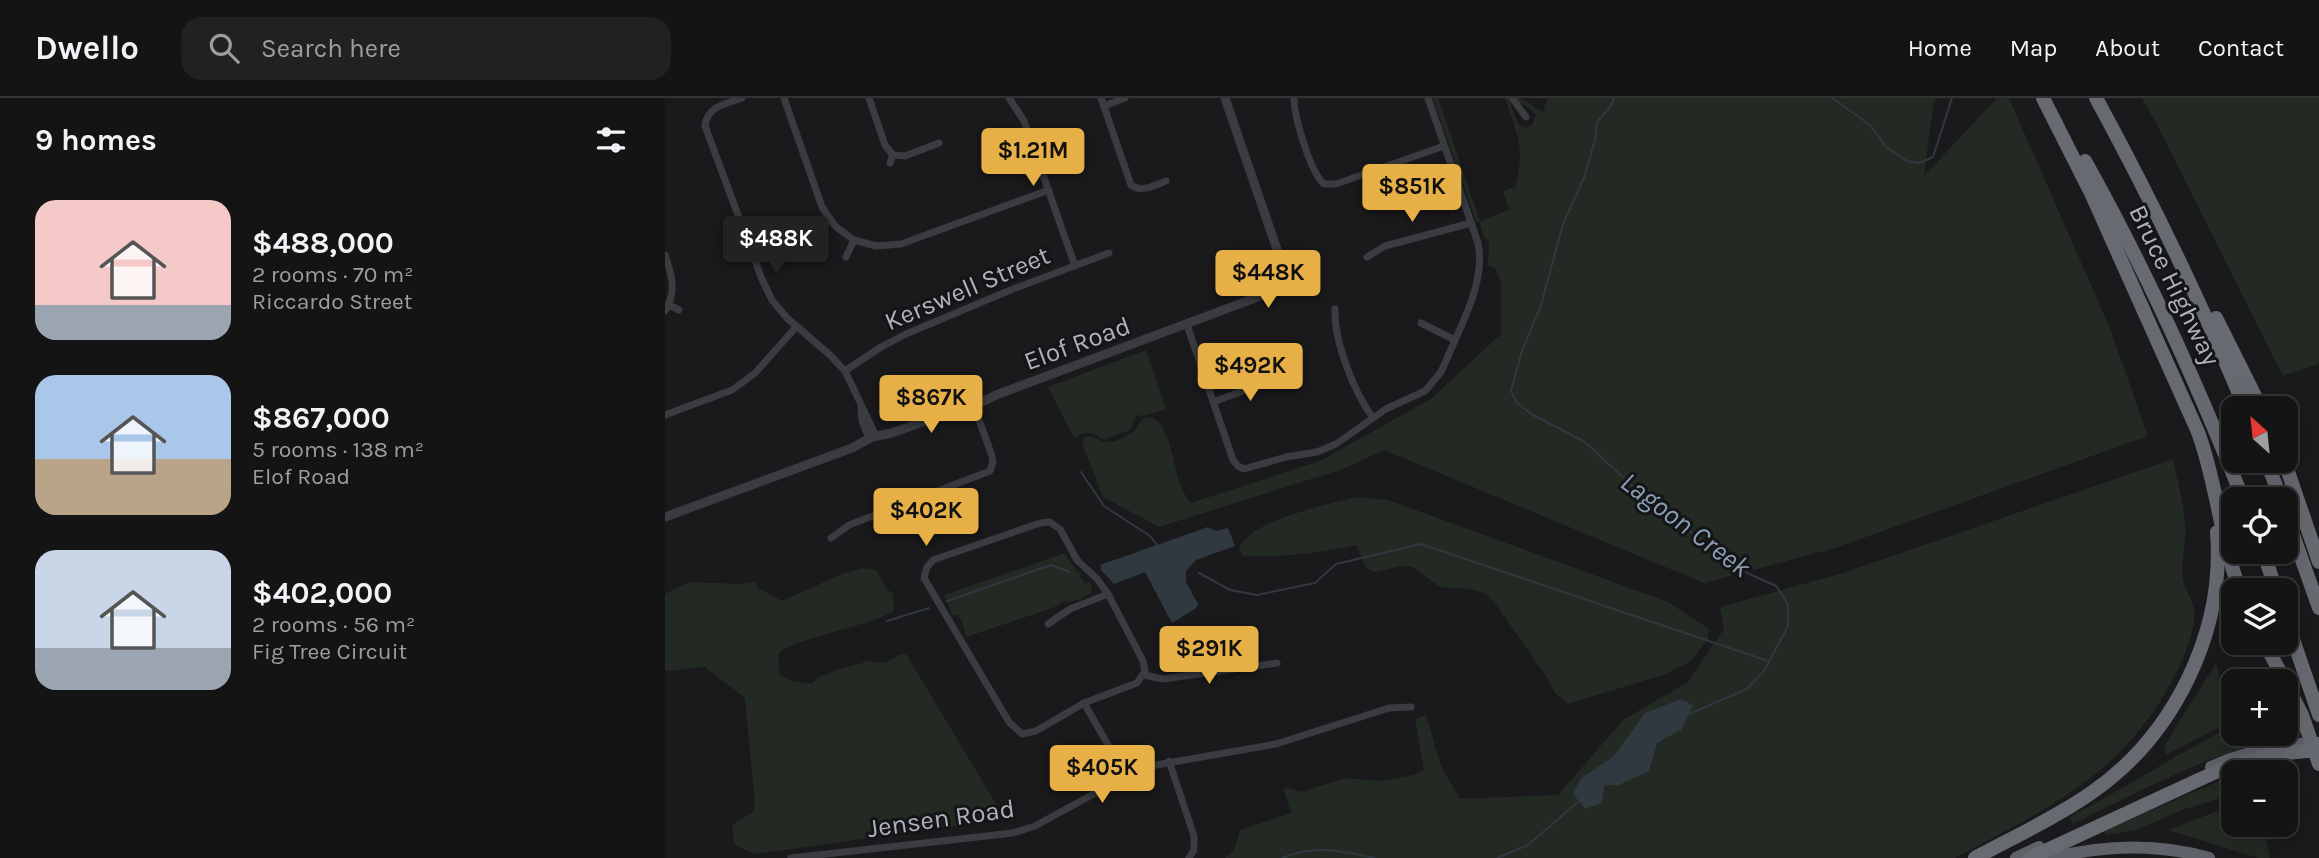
<!DOCTYPE html>
<meta charset="utf-8">
<style>
body{margin:0;font-family:Karla,sans-serif;background:#212122;color:#f1f3f6;height:100vh;display:flex;flex-direction:column;font-size:26px;white-space:nowrap}
*{box-sizing:border-box;margin:0}
p{font-size:23px;color:#9d9ea0}
.icon{flex:none;width:38px;height:38px;fill:none;stroke:currentColor;stroke-width:2;stroke-linecap:round;stroke-linejoin:round}
.map{position:relative;flex:1;overflow:hidden}
.details{display:flex;flex-direction:column;background:#141415;width:665px}
.details>*{flex:none}
.needle{width:46px;rotate:333deg}
.fabs{position:absolute;left:1556px;top:298px;display:grid;gap:14px}
.fabs a{display:grid;place-items:center;width:77px;height:77px;border-radius:14px;background:#141415;box-shadow:0 7px 28px #0002,0 0 0 2px #333334;font-size:35px}
.price{position:absolute;translate:-50% -60px;padding:0 16px;border-radius:7px;background:#e7b047;color:#111;font-size:23px;line-height:46px;filter:drop-shadow(0 2px 4px #0008)}
.price::after{content:'';position:absolute;left:50%;top:42px;width:21px;height:16px;margin-left:-10px;background:inherit;clip-path:polygon(0 0,100% 0,50% 100%)}
.price.on{background:#222;color:#fff}
ul{padding:0;list-style:none}
li{display:flex;align-items:center;gap:21px;height:175px;padding:0 35px}
li span{display:grid;place-items:center;flex:none;width:196px;height:140px;border-radius:21px;color:#555}
li>.icon{margin-inline-start:auto}
span .icon{width:84px;height:84px;fill:#fffc;stroke-width:1}
li b{font-size:30px}
h2{display:flex;justify-content:space-between;align-items:center;height:84px;padding:0 35px;font-size:30px}
header{display:flex;align-items:center;gap:42px;box-sizing:border-box;height:98px;padding:0 35px;background:#141415;border-bottom:2px solid #333334}
header strong{font-size:33px}
nav{display:flex;gap:38px;margin-inline-start:auto;font-size:24px}
.search{width:490px;height:63px;background:#212122;display:flex;align-items:center;gap:18px;box-sizing:border-box;padding:0 24px;border-radius:21px;color:#9d9ea0;font-size:26px}
main{display:flex;flex:1;min-height:0}
.map>svg:first-child{display:block}
.green{fill:#222a23;fill-rule:evenodd}
.water{fill:#313940}
.lines{fill:none;stroke-linecap:round;stroke-linejoin:round}
.stream{stroke:#313940;stroke-width:2}
.minor{stroke:#3b3c41;stroke-width:7}
.tertiary{stroke:#3b3c41;stroke-width:9}
.trunk{stroke:#606269;stroke-width:12}
.motorway{stroke:#686a72;stroke-width:14}
.labels{text-anchor:middle;stroke-width:6;stroke-linejoin:round;paint-order:stroke}
.street-label{font-size:26px;fill:#aeb2bb;stroke:#151517}
.water-label{font-size:28px;font-style:italic;fill:#879fb3;stroke:#151517}
</style>
<header>
<strong>Dwello</strong>
<div class="search"><svg class="icon" aria-label="search" viewBox="0 0 24 24"><circle cx="10" cy="10" r="6"/><path d="M15 15l6 6"/></svg>Search here</div>
<nav><a>Home</a><a>Map</a><a>About</a><a>Contact</a></nav>
</header>
<main>
<section class="details">
<h2>9 homes<svg class="icon" aria-label="filters" viewBox="0 0 24 24"><path d="M4 7h16M4 17h16"/><circle cx="9" cy="7" r="2"/><circle cx="15" cy="17" r="2"/></svg></h2>
<ul>
<li><span style="background:linear-gradient(#f6c9c9 75%,#9aa5b1 0)"><svg class="icon" aria-label="home" viewBox="0 0 24 24"><path d="M3 11l9-7 9 7M6 9v11h12V9"/></svg></span><div><b>$488,000</b><p>2 rooms · 70 m²</p><p>Riccardo Street</p></div></li>
<li><span style="background:linear-gradient(#a9c7e8 60%,#b9a48a 0)"><svg class="icon" aria-label="home" viewBox="0 0 24 24"><path d="M3 11l9-7 9 7M6 9v11h12V9"/></svg></span><div><b>$867,000</b><p>5 rooms · 138 m²</p><p>Elof Road</p></div></li>
<li><span style="background:linear-gradient(#c9d6e8 70%,#9aa5b1 0)"><svg class="icon" aria-label="home" viewBox="0 0 24 24"><path d="M3 11l9-7 9 7M6 9v11h12V9"/></svg></span><div><b>$402,000</b><p>2 rooms · 56 m²</p><p>Fig Tree Circuit</p></div></li>
</ul>
</section>
<div class="map">
<svg width="1654" height="760" viewBox="0 0 1654 760">
<rect width="100%" height="100%" fill="#1a1a1c"/>
<g class="green">
<path d="M 768,0 L 773,0 L 815,123 L 844,112 L 838,93 L 850,89 C 861,51 852,36 840,0 L 843,0 L 853,26 L 861,30 L 867,27 L 871,18 C 866,9 857,8 851,0 L 856,0 L 879,15 L 880,6 L 884,0 L 1272,0 L 1268,9 L 1259,78 L 1332,0 L 1344,0 L 1444,228 L 1483,338 L 1170,450 L 1039,485 L 719,352 L 678,371 L 494,429 L 438,399 L 417,345 L 419,339 C 430,336 434,345 444,344 C 452,344 464,337 469,333 C 474,329 476,319 484,319 C 505,321 509,372 515,386 C 517,393 522,399 526,405 L 657,362 L 767,300 L 836,236 L 836,185 L 830,170 L 823,167 L 824,144 L 819,139 L 814,123 L 811,124 Z"/>
<polygon points="1477,0 1654,0 1654,266 1618,278 1496,34"/>
<path d="M 481,252 L 501,311 L 474,319 L 473,315 L 465,332 L 441,341 L 437,341 C 427,333 420,334 409,340 L 383,289 Z"/>
<path d="M 1508,361 C 1512,381 1518,403 1520,424 C 1522,443 1515,463 1518,482 C 1520,492 1528,502 1529,512 C 1531,532 1519,560 1510,577 C 1458,678 1384,709 1290,760 L 560,760 L 569,752 L 575,732 L 626,715 L 618,689 L 636,694 L 680,680 L 715,683 L 749,677 L 759,672 L 750,621 L 761,617 L 776,668 L 795,701 L 893,697 L 958,622 L 1023,584 L 1059,531 L 1055,509 L 1178,475 ZM 980,615 L 1016,632 L 992,645 L 983,673 L 954,687 L 940,687 L 937,705 L 920,711 L 908,696 L 916,680 L 948,659 Z"/>
<path d="M 691,399 L 723,402 L 1003,504 L 1044,531 L 1043,541 L 1026,563 L 1001,576 L 903,606 L 890,595 L 883,581 L 832,508 L 820,495 L 804,491 L 775,489 L 747,469 L 736,468 L 709,474 L 701,470 L 691,447 C 654,455 617,460 579,458 L 574,452 C 579,423 666,406 691,399 Z"/>
<path d="M 400,455 L 406,466 L 416,476 L 415,479 L 421,486 L 424,484 L 426,486 L 427,494 C 420,500 407,505 399,503 L 390,509 L 301,539 L 297,523 L 292,516 L 288,518 L 279,497 Z"/>
<path d="M 199,470 L 211,472 L 223,492 L 228,495 L 229,513 C 208,527 121,543 115,555 C 112,560 114,570 115,576 L 126,583 L 146,586 L 154,579 L 171,572 L 205,563 L 220,565 L 234,557 L 241,556 L 340,721 L 89,756 L 70,747 L 67,727 L 88,714 L 90,705 L 80,600 L 40,569 L 0,573 L 0,496 L 24,484 L 75,486 L 91,484 L 93,490 L 117,503 L 177,476 Z"/>
<polygon points="1551,565 1566,623 1501,657 1499,649"/>
<path d="M 1568,629 L 1568,635 L 1619,635 L 1617,640 C 1543,655 1475,694 1407,726 L 1405,719 C 1458,691 1508,659 1561,631 Z"/>
<polygon points="1568,677 1568,696 1517,712 1472,732 1441,737 1439,733"/>
<polygon points="1568,707 1568,726 1598,726 1605,760 1593,760 1503,732"/>
</g>
<g class="water">
<polygon points="543,429 551,433 563,430 570,448 531,462 521,473 521,484 533,506 531,510 507,525 480,474 449,486 437,473 435,467"/>
<polygon points="1016,601 1028,607 1016,632 992,645 984,673 954,687 940,687 937,705 920,711 908,696 916,680 948,659 980,615"/>
</g>
<g class="lines">
<g class="stream">
<polyline points="949,0 945,9 932,24 930,42 919,80 898,126 876,207 857,253 846,293 852,305 868,317 920,344 979,399 1048,451 1082,475 1111,488 1123,506 1123,528 1099,573 1082,591 1024,616"/>
<polyline points="1167,0 1205,27 1221,49 1242,63 1254,65 1268,59 1287,0"/>
<polyline points="416,374 439,408 485,438 492,447"/>
<polyline points="534,475 565,492 592,497 650,485 671,466 756,446 1103,563"/>
<polyline points="282,503 386,467 405,474"/>
<polyline points="222,523 264,510"/>
<path d="M 617,760 C 651,746 675,753 710,760"/>
<polyline points="832,760 863,747 913,704"/>
</g>
<g class="minor">
<path d="M 77,0 C 61,6 42,8 40,28 L 96,179 L 107,202 L 122,220 L 165,257 L 180,273 L 211,338"/>
<polyline points="119,0 157,109 170,128 189,142"/>
<polyline points="204,0 220,47 228,57 225,65"/>
<polyline points="344,0 359,23 410,168"/>
<path d="M 436,0 L 466,87 C 476,95 490,87 501,83"/>
<path d="M 629,0 C 629,18 645,74 659,86 L 671,86 L 779,48"/>
<polyline points="847,0 861,19"/>
<polyline points="439,8 460,0"/>
<polyline points="228,57 240,58 274,45"/>
<path d="M 0,157 C 7,177 12,194 0,213"/>
<polyline points="181,159 189,142 211,148 236,146 384,92"/>
<polyline points="702,159 720,148 806,125"/>
<polyline points="4,207 14,212"/>
<path d="M 670,211 C 669,244 689,294 708,320"/>
<polyline points="756,225 790,242"/>
<path d="M 522,227 L 568,362 L 573,368 L 579,371 L 621,359 L 652,354 L 671,346 L 721,311 L 760,293 L 776,274 L 781,263 C 796,226 821,185 813,145 L 763,0"/>
<polyline points="180,273 216,249 241,236 348,191 444,155"/>
<polyline points="548,304 613,280"/>
<polyline points="196,311 197,323 204,341"/>
<polyline points="0,317 67,292 90,275 131,229"/>
<polygon points="385,424 395,431 412,462 432,481 443,496 478,563 480,573 472,585 419,605 371,633 357,636 344,624 259,480 262,469 268,462 375,425"/>
<polyline points="166,440 184,427 325,373 328,364 327,358 309,308"/>
<polyline points="383,526 405,511 443,496"/>
<polyline points="479,577 498,581 612,565"/>
<polyline points="419,605 442,645 458,680"/>
<polyline points="504,663 529,738 529,752 524,760"/>
<polyline points="126,760 348,735 370,728 458,680 491,667 611,646 724,610 746,609"/>
</g>
<polyline class="tertiary" points="0,419 187,350 207,339 227,335 290,312 309,308 331,297 609,193 618,183 618,169 560,0"/>
<g class="trunk">
<path d="M 1546,669 C 1579,654 1617,646 1654,645"/>
<polyline points="1351,760 1374,749"/>
<path d="M 1387,760 C 1439,747 1492,745 1544,760"/>
</g>
<g class="motorway">
<path d="M 1378,0 L 1426,95 L 1533,334 C 1552,385 1555,441 1575,492"/>
<path d="M 1431,0 C 1486,101 1536,204 1580,310"/>
<path d="M 1420,63 C 1481,172 1532,285 1578,401"/>
<polyline points="1551,220 1596,310"/>
<polyline points="1601,362 1616,401"/>
<polyline points="1619,362 1654,464"/>
<polyline points="1620,414 1654,510"/>
<polyline points="1598,453 1611,492"/>
<polyline points="1620,518 1654,617"/>
<polyline points="1599,544 1620,583"/>
<polyline points="1620,584 1637,617 1654,666"/>
<path d="M 1310,760 C 1349,739 1390,720 1426,695 C 1509,638 1560,534 1552,434"/>
<polyline points="1365,760 1555,672 1609,656 1654,652"/>
</g>
</g>
<g class="labels">
<g class="street-label">
<text transform="translate(1510 187) rotate(64)" y="9">Bruce Highway</text>
<text transform="translate(302 190) rotate(-23)" y="9">Kerswell Street</text>
<text transform="translate(412 245) rotate(-20)" y="9">Elof Road</text>
<text transform="translate(276 720) rotate(-8)" y="9">Jensen Road</text>
</g>
<g class="water-label">
<text transform="translate(1021 426) rotate(37)" y="10">Lagoon Creek</text>
</g>
</g>
</svg>
<div class="fabs">
<a><svg class="needle" viewBox="-14 -14 28 28"><path d="M0-13l5 13h-10z" fill="#e53935"/><path d="M0 13l5-13h-10z" fill="#9d9ea0"/></svg></a>
<a><svg class="icon" aria-label="locate" viewBox="0 0 24 24"><circle cx="12" cy="12" r="6"/><path d="M12 2v4M12 18v4M2 12h4M18 12h4"/></svg></a>
<a><svg class="icon" aria-label="layers" viewBox="0 0 24 24"><path d="M12 4l9 5-9 5-9-5zM3 14l9 5 9-5"/></svg></a>
<a>+</a>
<a>−</a>
</div>
<b class="price" style="left:368px;top:90px">$1.21M</b>
<b class="price" style="left:747px;top:126px">$851K</b>
<b class="price on" style="left:111px;top:178px">$488K</b>
<b class="price" style="left:603px;top:212px">$448K</b>
<b class="price" style="left:585px;top:305px">$492K</b>
<b class="price" style="left:266px;top:337px">$867K</b>
<b class="price" style="left:261px;top:450px">$402K</b>
<b class="price" style="left:544px;top:588px">$291K</b>
<b class="price" style="left:437px;top:707px">$405K</b>
</div>
</main>
